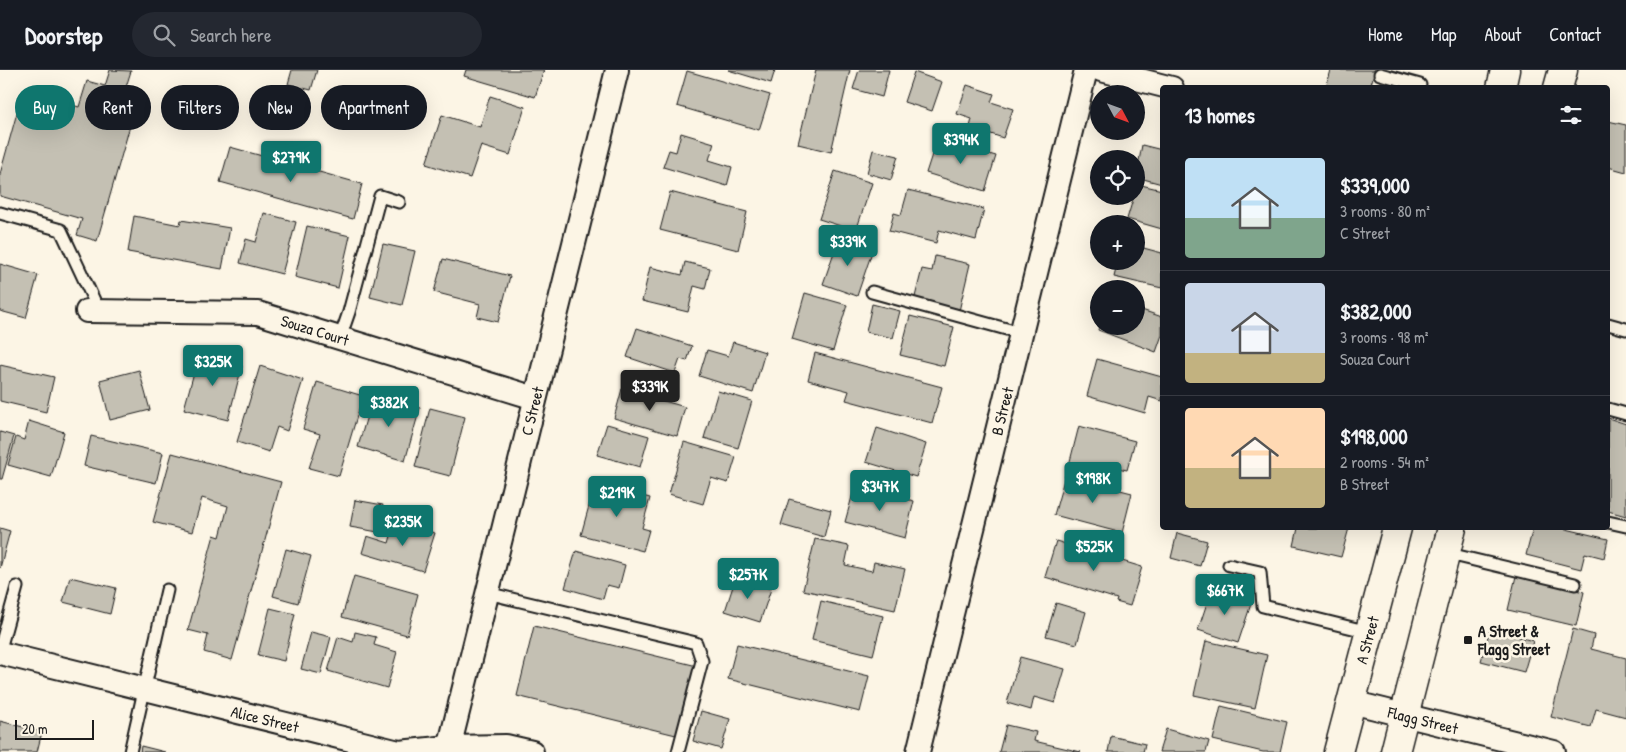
<!DOCTYPE html>
<meta charset="utf-8">
<style>
body{margin:0;font-family:"Patrick Hand",sans-serif;background:#242831;color:#f1f3f6;height:100vh;display:flex;flex-direction:column;font-size:19px;white-space:nowrap}
*{box-sizing:border-box;margin:0}
p{font-size:16px;color:#9ea1a6}
.icon{flex:none;width:28px;height:28px;fill:none;stroke:currentColor;stroke-width:2;stroke-linecap:round;stroke-linejoin:round}
.map{position:relative;flex:1;overflow:hidden}
.sheet{position:absolute;left:1160px;top:15px;width:450px;height:445px;display:flex;flex-direction:column;background:#171b24;border-radius:5px;box-shadow:0 5px 20px #0002}
.sheet>*{flex:none}
.banner{position:absolute;left:15px;top:15px;width:475px;height:45px;display:flex;gap:10px}
.needle{width:32px;rotate:131deg}
.controls{position:absolute;left:1090px;top:15px;display:grid;gap:10px}
.controls a{display:grid;place-items:center;width:55px;height:55px;border-radius:50%;background:#171b24;box-shadow:0 5px 20px #0002;font-size:25px}
.scale{position:absolute;left:15px;bottom:12px;width:79px;box-sizing:border-box;padding-left:5px;border:2px solid #1c1c1c;border-top:0;font-size:14px;line-height:18px;white-space:nowrap;color:#1c1c1c;-webkit-text-stroke:4px #fcf5e5;paint-order:stroke}
.price{position:absolute;translate:-50% -42px;padding:0 11px;border-radius:5px;background:#0f766e;color:#fff;font-size:16px;line-height:32px;filter:drop-shadow(0 1px 2px #0008)}
.price::after{content:'';position:absolute;left:50%;top:30px;width:15px;height:11px;margin-left:-8px;background:inherit;clip-path:polygon(0 0,100% 0,50% 100%)}
.price.current{background:#222;color:#fff}
ul{padding:0;list-style:none}
li{display:flex;align-items:center;gap:15px;height:125px;padding:0 25px}
li+li{border-top:1px solid #363941}
li span{display:grid;place-items:center;flex:none;width:140px;height:100px;border-radius:5px;color:#555}
li>.icon{margin-inline-start:auto}
span .icon{width:60px;height:60px;fill:#fffc;stroke-width:1}
li b{font-size:21px}
h2{display:flex;justify-content:space-between;align-items:center;height:60px;padding:0 25px;font-size:21px}
.tag{padding:0 18px;border-radius:22px;background:#171b24;box-shadow:0 5px 20px #0002;font-size:18px;line-height:45px}
.tag.current{background:#0f766e;color:#fff}
header{display:flex;align-items:center;gap:30px;box-sizing:border-box;height:70px;padding:0 25px;background:#171b24;border-bottom:1px solid #363941}
header strong{font-size:24px}
nav{display:flex;gap:28px;margin-inline-start:auto;font-size:18px}
.search{width:350px;height:45px;background:#242831;display:flex;align-items:center;gap:12px;box-sizing:border-box;padding:0 18px;border-radius:28px;color:#9ea1a6;font-size:19px}
.map>svg:first-child{display:block}
.building{fill:#c4c0b3;stroke:#1c1c1c}
.lines{fill:none;stroke-linecap:round;stroke-linejoin:round}
.service-casing{stroke:#1c1c1c;stroke-width:15}
.minor-casing{stroke:#1c1c1c;stroke-width:26}
.secondary-casing{stroke:#1c1c1c;stroke-width:31}
.service{stroke:#fcf5e5;stroke-width:11}
.minor{stroke:#fcf5e5;stroke-width:22}
.secondary{stroke:#fcf5e5;stroke-width:28}
.poi-dot{fill:#1c1c1c;stroke:#fcf5e5;stroke-width:2}
.labels{text-anchor:middle;stroke-width:5;stroke-linejoin:round;paint-order:stroke}
.street-label{font-size:16px;fill:#1c1c1c;stroke:#fcf5e5}
.poi-label{font-size:16px;font-weight:bold;fill:#1c1c1c;stroke:#fcf5e5;text-anchor:start}
</style>
<header>
<strong>Doorstep</strong>
<div class="search"><svg class="icon" aria-label="search" viewBox="0 0 24 24"><circle cx="10" cy="10" r="6"/><path d="M15 15l6 6"/></svg>Search here</div>
<nav><a>Home</a><a>Map</a><a>About</a><a>Contact</a></nav>
</header>
<div class="map">
<svg width="1626" height="682" viewBox="0 0 1626 682">
<rect width="100%" height="100%" fill="#fcf5e5"/>
<filter id="ink" filterUnits="userSpaceOnUse"><feTurbulence type="fractalNoise" baseFrequency=".02" numOctaves="2"/><feDisplacementMap in="SourceGraphic" scale="10" xChannelSelector="R" yChannelSelector="G"/><feConvolveMatrix kernelMatrix="1 2 1 2 8 2 1 2 1" color-interpolation-filters="sRGB"/></filter>
<g filter="url(#ink)">
<g class="building">
<polygon points="110,0 131,1 126,17 140,21 97,171 77,165 82,149 0,126 0,104 23,21 79,37 87,11 105,16"/>
<polygon points="292,0 317,0 311,20 288,14"/>
<polygon points="466,0 544,0 535,27 464,6"/>
<polygon points="728,0 775,0 771,13"/>
<polygon points="816,0 850,0 831,82 798,74"/>
<polygon points="859,0 889,0 882,27 853,19"/>
<polygon points="1331,0 1375,0 1370,18 1326,18"/>
<polygon points="687,1 770,25 759,60 677,36"/>
<polygon points="914,2 942,12 932,41 904,32"/>
<polygon points="967,15 994,24 991,32 1013,39 1003,68 970,57 972,49 957,44"/>
<polygon points="359,18 390,27 381,55 350,45"/>
<polygon points="490,26 525,37 510,85 481,76 470,108 426,94 442,45 480,57"/>
<polygon points="1608,51 1626,55 1626,102 1608,97"/>
<polygon points="681,63 714,73 709,90 732,97 727,116 663,97 669,80 676,82"/>
<polygon points="937,69 996,86 985,121 926,103"/>
<polygon points="1142,75 1162,80 1162,114 1136,107"/>
<polygon points="230,77 362,114 353,149 220,112"/>
<polygon points="873,80 898,86 891,110 867,103"/>
<polygon points="835,101 872,113 856,161 819,149"/>
<polygon points="1137,114 1162,120 1162,159 1127,149 1134,126 1136,126"/>
<polygon points="908,120 984,139 976,170 939,160 936,173 889,161 894,143 901,145"/>
<polygon points="670,122 747,142 738,180 660,160"/>
<polygon points="264,143 296,152 282,204 240,193 246,169 256,172"/>
<polygon points="134,146 180,155 181,150 230,158 222,199 128,182"/>
<polygon points="307,156 350,166 338,218 295,207"/>
<polygon points="839,168 873,179 857,226 823,214"/>
<polygon points="383,174 415,181 402,235 370,227"/>
<polygon points="1136,176 1162,183 1162,218 1114,207 1118,191 1136,191"/>
<polygon points="935,186 970,194 959,241 914,231 922,199 932,201"/>
<polygon points="443,189 510,206 498,252 477,247 480,234 434,222"/>
<polygon points="685,192 710,198 705,219 694,216 688,242 642,231 650,197 682,205"/>
<polygon points="0,194 38,205 26,248 0,241"/>
<polygon points="805,223 847,235 833,281 792,269"/>
<polygon points="872,234 900,241 893,268 866,262"/>
<polygon points="1136,238 1162,247 1162,265 1156,282 1098,260 1099,256 1136,256"/>
<polygon points="910,246 954,257 944,296 900,285"/>
<polygon points="637,258 692,276 687,291 680,289 675,303 627,287"/>
<polygon points="733,272 765,282 753,323 699,306 707,280 728,286"/>
<polygon points="815,283 942,317 932,353 846,330 849,321 808,310"/>
<polygon points="199,284 242,296 228,350 184,339"/>
<polygon points="1097,289 1162,307 1162,331 1149,327 1145,343 1087,326"/>
<polygon points="0,295 54,307 46,342 0,331"/>
<polygon points="260,296 303,310 287,361 277,357 269,382 237,372"/>
<polygon points="139,300 150,340 110,350 100,310"/>
<polygon points="317,312 363,326 339,406 309,398 320,364 303,359"/>
<polygon points="622,319 685,337 677,366 614,348"/>
<polygon points="718,321 752,331 738,378 704,368"/>
<polygon points="373,325 420,338 405,391 358,377"/>
<polygon points="430,338 465,347 450,406 415,397"/>
<polygon points="1608,348 1626,354 1626,446 1608,441"/>
<polygon points="29,351 64,362 51,407 8,395 16,367 24,370"/>
<polygon points="607,354 649,366 640,397 597,385"/>
<polygon points="1079,356 1135,371 1127,400 1104,395 1101,407 1068,399"/>
<polygon points="877,358 926,374 916,407 866,392"/>
<polygon points="0,362 14,366 2,409 0,409"/>
<polygon points="91,366 163,383 156,413 84,396"/>
<polygon points="684,372 736,387 728,413 711,408 703,434 669,424"/>
<polygon points="172,383 281,412 232,590 204,582 208,565 188,560 214,465 220,467 228,436 202,428 192,462 153,452"/>
<polygon points="1065,406 1132,423 1122,463 1054,445"/>
<polygon points="595,414 650,428 642,458 649,460 643,481 581,465"/>
<polygon points="855,416 914,431 905,468 845,452"/>
<polygon points="789,429 831,440 824,467 781,455"/>
<polygon points="355,430 383,435 378,462 350,457"/>
<polygon points="395,452 435,463 423,501 362,483 367,466 389,473"/>
<polygon points="0,458 10,461 0,498"/>
<polygon points="1298,458 1349,458 1341,487 1294,476"/>
<polygon points="1533,458 1562,458 1608,469 1604,488 1585,483 1581,499 1526,485"/>
<polygon points="1177,463 1207,471 1200,496 1171,488"/>
<polygon points="815,469 849,476 845,495 872,501 874,492 905,499 895,540 803,520"/>
<polygon points="1056,471 1142,497 1130,536 1116,532 1117,529 1045,507"/>
<polygon points="286,479 311,486 298,533 273,526"/>
<polygon points="576,481 625,495 619,518 607,515 603,529 565,518"/>
<polygon points="354,506 418,524 407,565 342,547"/>
<polygon points="1516,506 1584,522 1576,556 1508,540"/>
<polygon points="70,507 116,518 110,544 63,532"/>
<polygon points="736,507 771,519 760,552 725,541"/>
<polygon points="1212,518 1252,531 1238,573 1198,560"/>
<polygon points="821,531 883,546 873,585 812,570"/>
<polygon points="1056,533 1086,542 1077,574 1046,566"/>
<polygon points="270,538 295,544 284,591 258,585"/>
<polygon points="534,556 697,596 680,666 517,626"/>
<polygon points="1490,559 1533,571 1524,602 1481,591"/>
<polygon points="1573,559 1594,565 1591,579 1626,588 1626,647 1596,639 1591,657 1551,647"/>
<polygon points="311,562 331,567 321,604 301,599"/>
<polygon points="355,562 376,567 374,575 397,582 387,618 328,601 338,567 353,572"/>
<polygon points="1206,571 1267,585 1255,638 1194,625"/>
<polygon points="737,574 869,606 860,642 728,609"/>
<polygon points="1020,587 1065,599 1055,633 1034,627 1031,640 1007,633"/>
<polygon points="1221,636 1287,652 1280,682 1263,682 1213,670"/>
<polygon points="701,641 730,649 721,679 693,671"/>
<polygon points="0,651 42,662 37,682 0,682"/>
<polygon points="1006,655 1036,662 1034,671 1081,682 999,682"/>
<polygon points="1166,659 1209,671 1206,682 1159,682"/>
<polygon points="1111,666 1145,674 1143,682 1108,682"/>
<polygon points="141,676 165,682 140,682"/>
</g>
<g class="lines">
<g class="service-casing">
<g id="service">
<polyline points="1380,4 1420,15"/>
<polyline points="0,143 61,160 99,241"/>
<polyline points="872,222 1021,263"/>
<polyline points="1608,254 1626,259"/>
<polyline points="340,268 349,242 380,126 399,132"/>
<polyline points="1608,339 1626,344"/>
<polyline points="1608,452 1626,456"/>
<polyline points="1445,483 1575,514"/>
<polyline points="1229,495 1260,502 1263,536 1369,562"/>
<polyline points="487,523 696,573 702,591 678,682"/>
<polyline points="0,579 17,517"/>
<polyline points="130,682 167,520"/>
</g>
</g>
<g class="minor-casing">
<g id="minor">
<polyline points="1101,0 1172,18"/>
<polyline points="87,241 258,243 535,328"/>
<polyline points="0,583 399,682 449,677 506,676 532,682"/>
<polyline points="1351,632 1554,682"/>
<polyline points="448,682 617,0"/>
<polyline points="918,682 1086,0"/>
</g>
</g>
<g class="secondary-casing">
<g id="secondary">
<polyline points="1501,18 1505,0"/>
<polyline points="1558,18 1563,0"/>
<polyline points="1338,682 1397,458"/>
<polyline points="1395,682 1452,458"/>
</g>
</g>
<use href="#service" class="service"/>
<use href="#minor" class="minor"/>
<use href="#secondary" class="secondary"/>
</g>
</g>
<rect class="poi-dot" x="1463" y="565" width="10" height="10" rx="2.5"/>
<g class="labels">
<g class="street-label">
<text transform="translate(315 260) rotate(17)" y="6">Souza Court</text>
<text transform="translate(532 341) rotate(-76)" y="6">C Street</text>
<text transform="translate(1002 341) rotate(-76)" y="6">B Street</text>
<text transform="translate(1367 570) rotate(-75)" y="6">A Street</text>
<text transform="translate(265 649) rotate(14)" y="6">Alice Street</text>
<text transform="translate(1423 650) rotate(14)" y="6">Flagg Street</text>
</g>
<g class="poi-label">
<text x="1478" y="567">A Street &amp;<tspan x="1478" dy="18">Flagg Street</tspan></text>
</g>
</g>
</svg>
<div class="controls">
<a><svg class="needle" viewBox="-14 -14 28 28"><path d="M0-13l5 13h-10z" fill="#e53935"/><path d="M0 13l5-13h-10z" fill="#9ea1a6"/></svg></a>
<a><svg class="icon" aria-label="locate" viewBox="0 0 24 24"><circle cx="12" cy="12" r="6"/><path d="M12 2v4M12 18v4M2 12h4M18 12h4"/></svg></a>
<a>+</a>
<a>−</a>
</div>
<div class="scale">20 m</div>
<b class="price" style="left:961px;top:95px">$394K</b>
<b class="price" style="left:291px;top:113px">$279K</b>
<b class="price" style="left:848px;top:197px">$339K</b>
<b class="price" style="left:213px;top:317px">$325K</b>
<b class="price current" style="left:650px;top:342px">$339K</b>
<b class="price" style="left:389px;top:358px">$382K</b>
<b class="price" style="left:1093px;top:434px">$198K</b>
<b class="price" style="left:880px;top:442px">$347K</b>
<b class="price" style="left:617px;top:448px">$219K</b>
<b class="price" style="left:403px;top:477px">$235K</b>
<b class="price" style="left:1094px;top:502px">$525K</b>
<b class="price" style="left:748px;top:530px">$257K</b>
<b class="price" style="left:1225px;top:546px">$667K</b>
<div class="banner">
<a class="tag current">Buy</a>
<a class="tag">Rent</a>
<a class="tag">Filters</a>
<a class="tag">New</a>
<a class="tag">Apartment</a>
</div>
<section class="sheet">
<h2>13 homes<svg class="icon" aria-label="filters" viewBox="0 0 24 24"><path d="M4 7h16M4 17h16"/><circle cx="9" cy="7" r="2"/><circle cx="15" cy="17" r="2"/></svg></h2>
<ul>
<li><span style="background:linear-gradient(#bfe0f5 60%,#7fa58c 0)"><svg class="icon" aria-label="home" viewBox="0 0 24 24"><path d="M3 11l9-7 9 7M6 9v11h12V9"/></svg></span><div><b>$339,000</b><p>3 rooms · 80 m²</p><p>C Street</p></div></li>
<li><span style="background:linear-gradient(#c9d6e8 70%,#c2b280 0)"><svg class="icon" aria-label="home" viewBox="0 0 24 24"><path d="M3 11l9-7 9 7M6 9v11h12V9"/></svg></span><div><b>$382,000</b><p>3 rooms · 98 m²</p><p>Souza Court</p></div></li>
<li><span style="background:linear-gradient(#ffd9b3 60%,#c2b280 0)"><svg class="icon" aria-label="home" viewBox="0 0 24 24"><path d="M3 11l9-7 9 7M6 9v11h12V9"/></svg></span><div><b>$198,000</b><p>2 rooms · 54 m²</p><p>B Street</p></div></li>
</ul>
</section>
</div>
